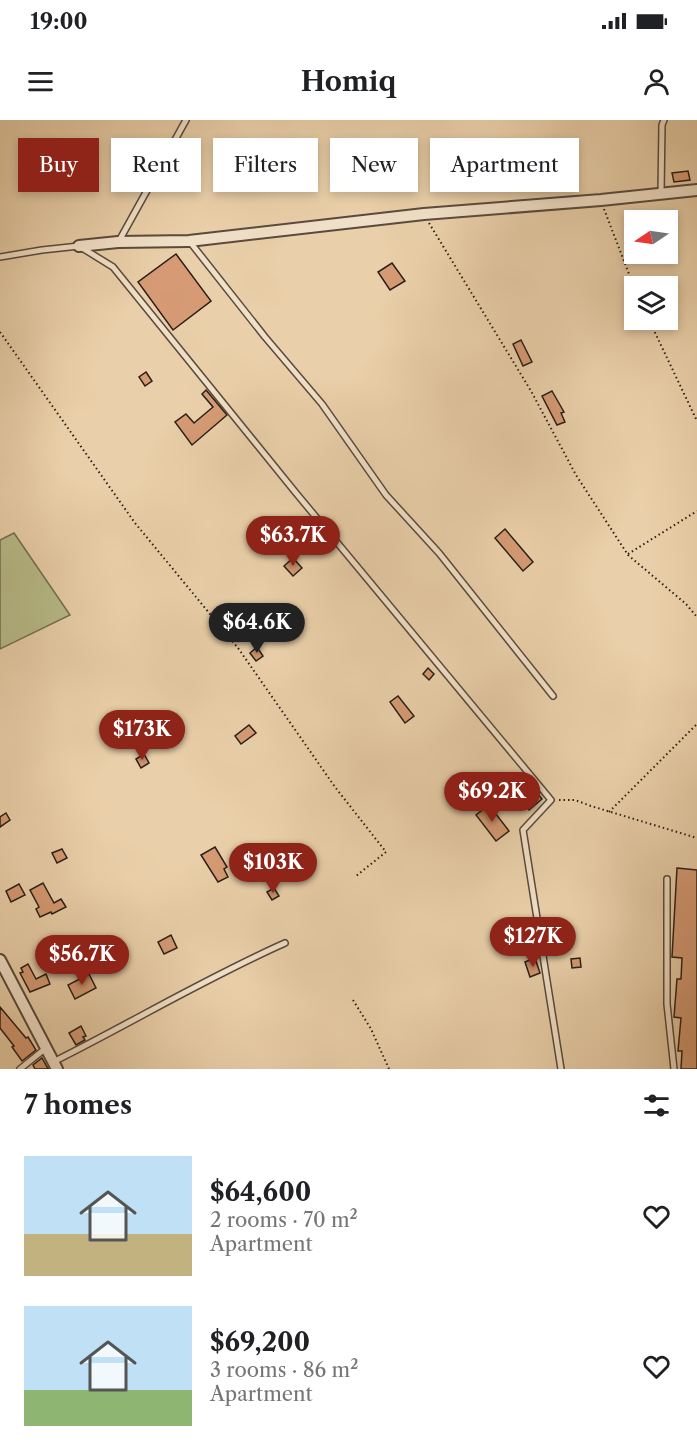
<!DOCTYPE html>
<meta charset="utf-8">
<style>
body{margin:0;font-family:"Libre Caslon Text",serif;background:#f2f2f2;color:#202124;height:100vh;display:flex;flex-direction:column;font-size:22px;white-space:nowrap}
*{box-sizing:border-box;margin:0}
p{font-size:20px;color:#757577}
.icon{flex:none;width:33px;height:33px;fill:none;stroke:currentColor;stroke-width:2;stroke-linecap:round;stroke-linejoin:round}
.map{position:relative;height:949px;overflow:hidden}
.drawer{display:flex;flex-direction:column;background:#fff;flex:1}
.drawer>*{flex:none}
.banner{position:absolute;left:18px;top:18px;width:662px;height:54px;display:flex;gap:12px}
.needle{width:39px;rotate:257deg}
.controls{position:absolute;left:624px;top:90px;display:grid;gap:12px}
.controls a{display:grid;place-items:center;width:54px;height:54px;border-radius:0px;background:#fff;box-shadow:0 3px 9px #0003;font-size:30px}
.price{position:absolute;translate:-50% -51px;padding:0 14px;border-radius:21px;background:#8f2418;color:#fff;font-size:20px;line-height:39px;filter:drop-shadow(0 2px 3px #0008)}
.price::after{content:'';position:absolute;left:50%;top:36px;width:18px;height:14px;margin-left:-9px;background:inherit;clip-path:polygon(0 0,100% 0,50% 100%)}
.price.active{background:#222;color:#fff}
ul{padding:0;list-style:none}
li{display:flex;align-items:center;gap:18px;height:150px;padding:0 24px}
li span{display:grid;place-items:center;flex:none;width:168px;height:120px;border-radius:0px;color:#555}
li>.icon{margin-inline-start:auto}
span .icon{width:72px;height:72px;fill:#fffc;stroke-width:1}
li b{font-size:26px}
h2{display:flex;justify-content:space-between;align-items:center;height:72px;padding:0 24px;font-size:26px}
.chip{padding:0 21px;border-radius:0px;background:#fff;box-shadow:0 3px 9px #0003;font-size:21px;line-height:54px}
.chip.active{background:#8f2418;color:#fff}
.status{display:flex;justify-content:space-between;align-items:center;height:42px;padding:0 30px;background:#fff;direction:ltr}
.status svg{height:16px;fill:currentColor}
header{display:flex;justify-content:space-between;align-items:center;height:78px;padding:0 24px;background:#fff;font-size:27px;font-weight:700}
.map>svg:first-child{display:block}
.green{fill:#b7bb88;stroke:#706d50;stroke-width:1.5}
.building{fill:#d69b74;stroke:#291f18;stroke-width:1.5}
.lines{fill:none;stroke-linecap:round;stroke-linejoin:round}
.lane-casing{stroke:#594b3c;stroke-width:8}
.street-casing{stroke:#594b3c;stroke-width:14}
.path{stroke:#291f18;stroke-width:2;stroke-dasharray:1.5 3;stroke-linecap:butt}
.lane{stroke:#f1e0c8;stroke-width:5}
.street{stroke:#f1e0c8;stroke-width:10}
</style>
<div class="status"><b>19:00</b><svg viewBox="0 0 49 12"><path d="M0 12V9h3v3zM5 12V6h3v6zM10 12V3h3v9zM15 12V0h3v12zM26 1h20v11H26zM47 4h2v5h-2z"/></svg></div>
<header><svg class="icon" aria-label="menu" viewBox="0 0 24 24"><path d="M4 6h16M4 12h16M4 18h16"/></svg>Homiq<svg class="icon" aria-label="person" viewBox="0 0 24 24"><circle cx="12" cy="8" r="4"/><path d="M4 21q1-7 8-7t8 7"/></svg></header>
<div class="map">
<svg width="697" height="949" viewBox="0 0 697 949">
<rect width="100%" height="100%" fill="#ead0aa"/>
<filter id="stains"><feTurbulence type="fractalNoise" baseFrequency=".00333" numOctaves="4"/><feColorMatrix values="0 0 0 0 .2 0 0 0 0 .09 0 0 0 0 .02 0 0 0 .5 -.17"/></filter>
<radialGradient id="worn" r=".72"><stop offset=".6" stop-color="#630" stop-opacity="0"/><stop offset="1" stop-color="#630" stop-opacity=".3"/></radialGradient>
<polygon class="green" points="14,413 70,495 0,529 0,420"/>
<g class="building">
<polygon points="688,51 690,60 674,62 672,53"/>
<polygon points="176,134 211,181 173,210 138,162"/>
<polygon points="392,143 405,161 390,170 378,152"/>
<polygon points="521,220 532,242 523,246 513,224"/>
<polygon points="146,252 152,261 145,266 139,257"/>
<polygon points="206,270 227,295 192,325 175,302 186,294 194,303 213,287 202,274"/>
<polygon points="552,271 564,292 561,293 565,302 557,305 542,276"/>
<polygon points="505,409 533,442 523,451 495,418"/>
<polygon points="293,438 302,448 293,456 284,446"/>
<polygon points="257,527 263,536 256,541 250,533"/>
<polygon points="428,548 434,554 429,560 423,554"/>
<polygon points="398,576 414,596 405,603 390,582"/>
<polygon points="249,605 256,613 241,624 235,616"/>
<polygon points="144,634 149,643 141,648 136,639"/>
<polygon points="521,654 542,679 529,690 508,665"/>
<polygon points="489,685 509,711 496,721 476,695"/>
<polygon points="6,693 10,700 0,707 0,697"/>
<polygon points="215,727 227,747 224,749 228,757 218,762 201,735"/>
<polygon points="62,729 67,738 57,743 52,733"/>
<polygon points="677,748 697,750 697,949 681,949 682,931 678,931 681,898 674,897 677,859 681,859 682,838 672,837"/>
<polygon points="43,763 54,783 61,779 66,787 52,794 51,792 40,797 36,789 39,787 30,770"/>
<polygon points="19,764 25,775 11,782 6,771"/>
<polygon points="274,768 279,776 272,780 267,772"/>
<polygon points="171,815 177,828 164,834 158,822"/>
<polygon points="76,820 82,831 74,836 68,824"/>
<polygon points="535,838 540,853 530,857 525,842"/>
<polygon points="580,838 581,847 572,848 571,839"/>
<polygon points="28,844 36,859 46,854 50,864 30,872 20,853 23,852 21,848"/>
<polygon points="89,854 96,868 75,879 68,865"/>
<polygon points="0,887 26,918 28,917 36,930 22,941 12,927 14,926 0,908"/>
<polygon points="81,906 86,916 83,917 85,920 76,925 69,913"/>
<polygon points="42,938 47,947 49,949 35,949 33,945"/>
</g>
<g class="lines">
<g class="lane-casing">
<g id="lane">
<polyline points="661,73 662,5 664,0"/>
<polyline points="119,121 186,0"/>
<polyline points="190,122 265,217 322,284 386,375 439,433 553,576"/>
<polyline points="0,137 42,130 79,126 113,147 296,373 551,680 523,710 561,949"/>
<polyline points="667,759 667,884 674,949"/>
<path d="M 53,942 C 131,903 206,858 285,823"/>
<polyline points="20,949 46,928"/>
</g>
</g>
<g class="street-casing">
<g id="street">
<polyline points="79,126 118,122 189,121 424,94 601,80 697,70"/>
<polyline points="0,840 57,949"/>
</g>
</g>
<g class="path">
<polyline points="604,89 634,167"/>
<polyline points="429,103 531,271 576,355 628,435 686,484 697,497"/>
<polyline points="649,200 697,301"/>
<polyline points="0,212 135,403 238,528 335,667 386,732 356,756"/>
<polyline points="628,434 697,391"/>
<polyline points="559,680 575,680 591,686 697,718"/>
<polyline points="609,692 697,604"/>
<polyline points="353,880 371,909 389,949"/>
</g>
<use href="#lane" class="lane"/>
<use href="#street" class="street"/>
</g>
<rect width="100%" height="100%" filter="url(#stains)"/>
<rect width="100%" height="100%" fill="url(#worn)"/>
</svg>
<div class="controls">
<a><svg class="needle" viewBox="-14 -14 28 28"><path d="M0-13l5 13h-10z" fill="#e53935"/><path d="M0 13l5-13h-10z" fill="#757577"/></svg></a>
<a><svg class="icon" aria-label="layers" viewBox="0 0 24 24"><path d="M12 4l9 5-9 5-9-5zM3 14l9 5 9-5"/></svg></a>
</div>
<b class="price" style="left:293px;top:447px">$63.7K</b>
<b class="price active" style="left:257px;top:534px">$64.6K</b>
<b class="price" style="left:142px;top:641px">$173K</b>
<b class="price" style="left:492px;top:703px">$69.2K</b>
<b class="price" style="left:273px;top:774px">$103K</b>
<b class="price" style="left:533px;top:848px">$127K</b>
<b class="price" style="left:82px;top:866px">$56.7K</b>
<div class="banner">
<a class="chip active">Buy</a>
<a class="chip">Rent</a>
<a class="chip">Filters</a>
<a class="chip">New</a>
<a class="chip">Apartment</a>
</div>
</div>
<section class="drawer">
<h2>7 homes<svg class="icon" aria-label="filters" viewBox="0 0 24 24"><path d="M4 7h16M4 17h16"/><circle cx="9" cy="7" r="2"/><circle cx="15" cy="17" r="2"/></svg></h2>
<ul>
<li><span style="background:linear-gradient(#bfe0f5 65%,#c2b280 0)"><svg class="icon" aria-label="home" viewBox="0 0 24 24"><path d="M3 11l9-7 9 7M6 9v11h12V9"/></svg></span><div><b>$64,600</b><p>2 rooms · 70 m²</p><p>Apartment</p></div><svg class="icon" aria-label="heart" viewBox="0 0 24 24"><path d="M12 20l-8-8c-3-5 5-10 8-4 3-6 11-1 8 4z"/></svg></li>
<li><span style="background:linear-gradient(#bfe0f5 70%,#8fb573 0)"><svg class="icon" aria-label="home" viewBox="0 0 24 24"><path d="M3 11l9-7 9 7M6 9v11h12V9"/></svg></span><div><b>$69,200</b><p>3 rooms · 86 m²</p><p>Apartment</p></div><svg class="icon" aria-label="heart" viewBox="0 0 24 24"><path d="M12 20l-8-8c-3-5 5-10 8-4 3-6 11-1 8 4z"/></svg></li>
</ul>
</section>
